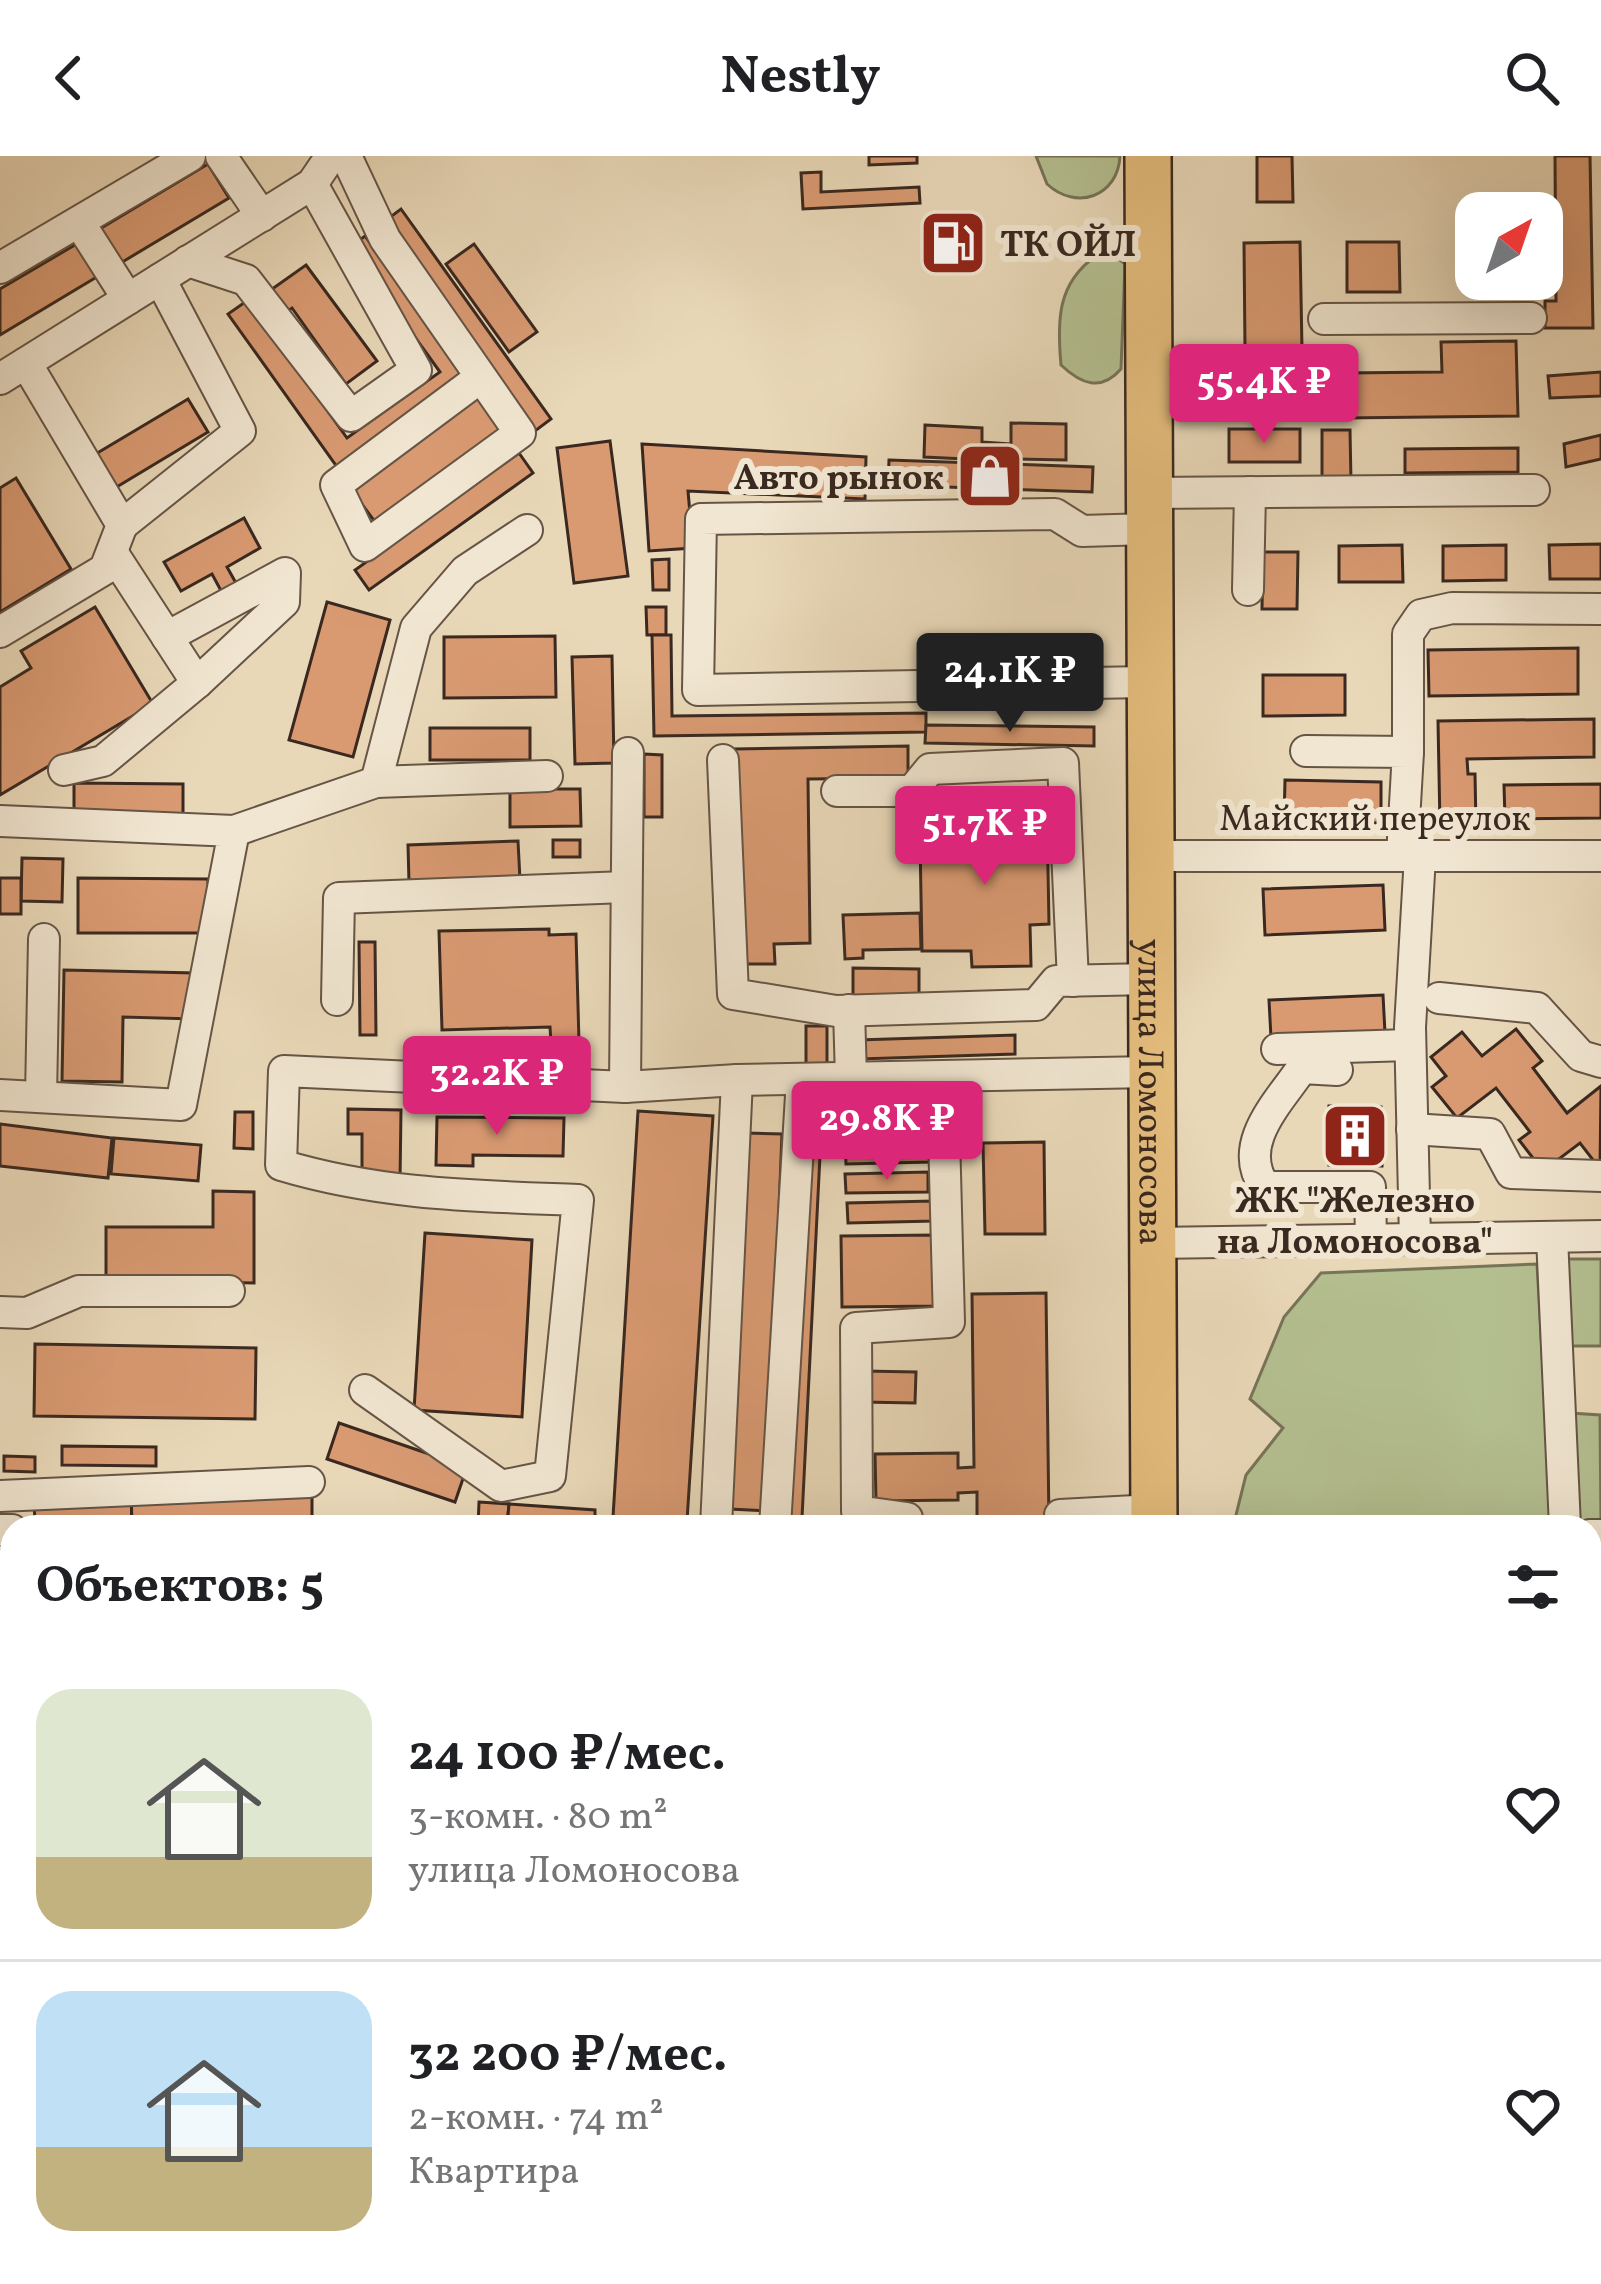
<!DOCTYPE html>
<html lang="ru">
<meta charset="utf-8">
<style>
body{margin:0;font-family:Vollkorn,serif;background:#f6f6f6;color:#202124;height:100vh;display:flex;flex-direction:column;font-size:45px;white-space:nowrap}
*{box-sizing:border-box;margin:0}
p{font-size:39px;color:#757577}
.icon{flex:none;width:66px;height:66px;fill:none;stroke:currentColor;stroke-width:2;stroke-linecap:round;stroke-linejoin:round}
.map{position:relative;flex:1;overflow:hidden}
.drawer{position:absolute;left:0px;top:1359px;width:1602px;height:771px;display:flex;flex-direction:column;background:#fff;border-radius:36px 36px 0 0;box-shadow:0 12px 48px #0002}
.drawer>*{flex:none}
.needle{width:78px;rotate:40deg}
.tools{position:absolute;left:1455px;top:36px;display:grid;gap:24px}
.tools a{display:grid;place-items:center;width:108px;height:108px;border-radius:24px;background:#fff;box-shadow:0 12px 48px #0002;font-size:60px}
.price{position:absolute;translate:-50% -102px;padding:0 27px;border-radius:12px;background:#db2777;color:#fff;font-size:39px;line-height:78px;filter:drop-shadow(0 3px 6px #0008)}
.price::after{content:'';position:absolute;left:50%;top:72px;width:36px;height:27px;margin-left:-18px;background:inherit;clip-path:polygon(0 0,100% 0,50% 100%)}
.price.active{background:#222;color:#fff}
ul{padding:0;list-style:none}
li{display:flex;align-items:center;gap:36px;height:300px;padding:0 36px}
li+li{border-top:3px solid #e0e0e0}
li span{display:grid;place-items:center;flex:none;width:336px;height:240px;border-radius:36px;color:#555}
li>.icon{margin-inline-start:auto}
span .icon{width:144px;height:144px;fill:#fffc;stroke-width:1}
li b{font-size:51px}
h2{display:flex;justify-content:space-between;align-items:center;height:144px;padding:0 36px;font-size:51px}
header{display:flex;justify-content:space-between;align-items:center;height:156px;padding:0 36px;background:#fff;font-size:54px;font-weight:700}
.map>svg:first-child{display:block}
.green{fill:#b4bf90;stroke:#777458;stroke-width:3}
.building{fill:#d99a72;stroke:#3a2920;stroke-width:3}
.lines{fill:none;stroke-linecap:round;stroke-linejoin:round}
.minor-casing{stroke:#665546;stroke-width:34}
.major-casing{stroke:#3a2920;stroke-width:44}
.highway-casing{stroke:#3a2920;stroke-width:50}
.minor{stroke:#f1e6d1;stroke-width:30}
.major{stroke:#e4bc7c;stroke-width:39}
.highway{stroke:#e4bc7c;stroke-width:45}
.labels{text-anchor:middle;stroke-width:12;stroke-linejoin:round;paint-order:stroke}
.poi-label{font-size:36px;font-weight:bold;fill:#3a2920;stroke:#f1e6d1;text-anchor:start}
.street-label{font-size:36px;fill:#3a2920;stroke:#f1e6d1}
</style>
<header><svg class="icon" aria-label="back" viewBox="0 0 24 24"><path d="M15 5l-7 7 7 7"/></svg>Nestly<svg class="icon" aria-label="search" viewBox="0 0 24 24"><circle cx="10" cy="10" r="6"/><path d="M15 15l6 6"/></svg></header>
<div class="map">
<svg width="1601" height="2128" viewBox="0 0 1601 2128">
<rect width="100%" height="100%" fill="#e9d8b8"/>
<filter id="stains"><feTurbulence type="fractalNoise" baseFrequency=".00167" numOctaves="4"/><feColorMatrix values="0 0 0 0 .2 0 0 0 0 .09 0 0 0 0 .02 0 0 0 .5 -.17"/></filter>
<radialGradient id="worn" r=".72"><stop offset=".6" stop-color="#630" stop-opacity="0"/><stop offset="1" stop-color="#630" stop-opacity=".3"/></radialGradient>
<g class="green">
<path d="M 1036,0 L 1120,0 C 1118,41 1076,55 1047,28 Z"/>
<path d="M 1096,100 L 1115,100 L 1125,108 L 1121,213 C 1101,236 1081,228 1061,209 C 1057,165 1057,127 1096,100 Z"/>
<polygon points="1565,1103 1601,1103 1601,1190 1570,1190"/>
<polygon points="1537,1108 1552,1371 1233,1371 1246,1319 1283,1272 1250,1243 1284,1161 1321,1117"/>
<polygon points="1570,1257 1600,1259 1601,1366 1576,1367"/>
<polygon points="1590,1932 1601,1932 1601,2128 1199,2128 1199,2118 1590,2118"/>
</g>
<g class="building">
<polygon points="869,0 917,0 917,7 869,9"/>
<polygon points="1257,0 1292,0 1293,46 1257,46"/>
<polygon points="1555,0 1590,0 1593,172 1545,172 1545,145 1556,145"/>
<polygon points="208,8 229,42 114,111 93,77"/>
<polygon points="821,16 821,36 919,31 920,47 803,53 801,17"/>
<polygon points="401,53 551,263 535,275 385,65"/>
<polygon points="973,59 974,93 933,94 933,60"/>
<polygon points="365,80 464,218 340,315 228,158 248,144 347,282 440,216 350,91"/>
<polygon points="80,86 100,119 0,179 0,133"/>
<polygon points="1300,86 1302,193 1245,193 1244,87"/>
<polygon points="1347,86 1399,86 1400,136 1347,136"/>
<polygon points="474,88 537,176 509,196 446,108"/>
<polygon points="306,109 377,205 346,228 292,152 281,160 265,138"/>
<polygon points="1516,185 1518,260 1343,262 1342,217 1442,216 1441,186"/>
<polygon points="1601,216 1601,240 1550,242 1548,220"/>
<polygon points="480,239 505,273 375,366 350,332"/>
<polygon points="188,243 208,276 115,332 94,299"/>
<polygon points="1011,267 1066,268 1066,304 1011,303"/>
<polygon points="925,269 982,272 982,286 1009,288 1008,305 924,301"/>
<rect x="1229" y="273" width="71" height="33"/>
<polygon points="1322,274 1350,274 1351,326 1322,326"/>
<polygon points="1601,279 1601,303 1566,311 1564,288"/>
<polygon points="610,285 628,420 574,427 557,292"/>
<polygon points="642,288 866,301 865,343 688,335 693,392 649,395"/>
<polygon points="1518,292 1518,316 1405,317 1405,293"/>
<polygon points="519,297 533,317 369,434 355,414"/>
<polygon points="889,304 1093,311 1092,336 888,329"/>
<polygon points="16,322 71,413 0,456 0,332"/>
<polygon points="244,362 260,392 227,411 241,436 226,444 212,418 181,435 164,406"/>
<polygon points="1601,388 1601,423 1550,423 1549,389"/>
<polygon points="1402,389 1403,426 1339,426 1339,390"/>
<polygon points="1506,389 1506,424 1443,425 1443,390"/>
<polygon points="1263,396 1298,396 1297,453 1262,453"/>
<polygon points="669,403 669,434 653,434 652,404"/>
<polygon points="327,446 390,464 353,601 289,584"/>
<polygon points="95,451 153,548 0,639 0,531 31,512 21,495"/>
<polygon points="646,451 666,451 666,479 647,479"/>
<polygon points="652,479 671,479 672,560 926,557 926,576 654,580"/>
<polygon points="555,480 556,541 444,542 444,481"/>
<polygon points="1578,492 1578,538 1429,540 1428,494"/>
<polygon points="612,500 614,607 575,608 572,501"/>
<polygon points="1263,519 1345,519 1345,559 1263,560"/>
<polygon points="1594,563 1594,601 1467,603 1468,618 1475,618 1476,669 1440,670 1438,565"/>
<polygon points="926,569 1094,571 1094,590 925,587"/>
<rect x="430" y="572" width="100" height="32"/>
<polygon points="908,590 908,622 808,623 810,787 774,788 775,808 738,808 735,593"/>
<polygon points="644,598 662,599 662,661 644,661"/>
<polygon points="1285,624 1381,626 1381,667 1284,665"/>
<polygon points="74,627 183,628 183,668 74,667"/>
<polygon points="1601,628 1601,662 1505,663 1504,629"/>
<polygon points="510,633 580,633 581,670 510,671"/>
<polygon points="1047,660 1049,768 1030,769 1031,810 972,811 971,795 922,795 920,685 939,685 939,662"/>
<rect x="553" y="684" width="27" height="17"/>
<polygon points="518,685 520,724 409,727 408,689"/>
<polygon points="22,702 63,703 62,746 21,745"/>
<rect x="0" y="722" width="21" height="36"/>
<polygon points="78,722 208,723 208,777 78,777"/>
<polygon points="1383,729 1385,774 1265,779 1263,733"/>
<polygon points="920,757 921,793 863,794 863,802 845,803 843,759"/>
<polygon points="549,773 549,779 576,778 579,886 551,887 550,871 442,874 439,775"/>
<polygon points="359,786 375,786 376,879 360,879"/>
<polygon points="853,812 919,813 919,841 853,840"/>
<polygon points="64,814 195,817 194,863 123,861 122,926 62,925"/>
<polygon points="1383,839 1385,877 1271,882 1269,844"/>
<rect x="806" y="870" width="21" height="42"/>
<polygon points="1516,873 1542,905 1533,912 1567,957 1601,930 1600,1013 1580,987 1543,1015 1519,984 1530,976 1496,932 1457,962 1432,931 1446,920 1431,901 1462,876 1482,900"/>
<polygon points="1015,879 1015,898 859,903 858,884"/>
<polygon points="1329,950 1381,951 1382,1010 1329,1009"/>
<polygon points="348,953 401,954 400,1025 362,1025 362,978 348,978"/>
<polygon points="638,955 713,960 687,1365 613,1361"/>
<polygon points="235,956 253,956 253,993 234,992"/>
<polygon points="806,959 822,959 802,1362 786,1362"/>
<polygon points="437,961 564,962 563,1000 473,999 473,1010 436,1009"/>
<polygon points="0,968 112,982 108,1022 0,1010"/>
<polygon points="746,977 782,978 767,1355 730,1353"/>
<polygon points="114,982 201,989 198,1025 111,1018"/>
<polygon points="931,984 931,1006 846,1008 845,985"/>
<polygon points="1044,986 1045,1078 985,1078 983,987"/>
<polygon points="928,1016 928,1036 846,1037 845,1018"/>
<polygon points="213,1035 254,1036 254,1127 106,1124 106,1071 213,1071"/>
<polygon points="933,1045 934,1065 848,1067 847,1047"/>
<polygon points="425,1077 532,1084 522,1261 414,1254"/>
<polygon points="935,1079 937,1150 842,1151 841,1080"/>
<polygon points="1046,1137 1049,1369 977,1370 977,1336 958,1337 958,1344 876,1345 875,1298 958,1297 958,1312 974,1311 972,1138"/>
<polygon points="35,1188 256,1192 255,1263 34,1260"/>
<polygon points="863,1215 916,1216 915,1247 862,1246"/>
<polygon points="339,1267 467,1311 455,1346 327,1303"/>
<polygon points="62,1290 156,1291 156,1310 62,1309"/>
<polygon points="4,1300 35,1301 35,1316 4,1315"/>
<polygon points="131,1337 132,1368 35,1371 34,1340"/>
<polygon points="131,1337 312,1337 312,1370 132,1368"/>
<polygon points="479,1346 509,1348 507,1371 478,1371"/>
<polygon points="509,1348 595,1354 595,1362 648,1366 648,1371 507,1371"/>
<rect x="0" y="1394" width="12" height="38"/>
<polygon points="1594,1413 1601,1413 1601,1519 1595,1519"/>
<polygon points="12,1457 12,1497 0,1497 0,1458"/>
<polygon points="0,1520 12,1520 12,1560 0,1561"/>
<rect x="0" y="1758" width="12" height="39"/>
<polygon points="0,1935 12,1935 12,1974 0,1975"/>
<polygon points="25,2118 73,2118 65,2128 17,2128"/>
<polygon points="143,2118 172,2118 182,2127 134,2128"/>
<rect x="254" y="2118" width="157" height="10"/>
<polygon points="657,2118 752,2118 764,2128 669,2128"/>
<polygon points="846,2118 1003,2118 1003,2128 847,2128"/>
</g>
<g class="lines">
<g class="minor-casing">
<g id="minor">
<polyline points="221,0 262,60"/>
<polyline points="346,0 385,83 520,277 365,390 336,329 481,221"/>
<polyline points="79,66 128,143"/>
<polyline points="188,105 246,124 351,260 416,214 312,28"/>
<polyline points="0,112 190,0"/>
<polyline points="1324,163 1531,162"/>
<polyline points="0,223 312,28 331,0"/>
<polyline points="1147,337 1534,334"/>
<polyline points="122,369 240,275 160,123"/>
<polyline points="112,396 197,527"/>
<polyline points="1248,434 1250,336"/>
<polyline points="0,476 105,413 122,369 26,207"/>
<polyline points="1148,526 698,534 701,363 1055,358 1082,375 1148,373"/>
<polyline points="1306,595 1408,596 1402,700"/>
<polyline points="1408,596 1408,478 1421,459 1452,452 1601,453"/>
<polyline points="723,604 733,838 836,855 1036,849 1056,825 1150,823"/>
<polyline points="64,614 103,605 197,527 284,446 285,417 167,481"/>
<polyline points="376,626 416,472 465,415 527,374"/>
<polyline points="837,635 912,635 930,613 1063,607 1073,825"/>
<polyline points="0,665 234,675 181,949 0,939"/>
<polyline points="234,675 376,626 547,620"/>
<polyline points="1148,700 1601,700"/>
<polyline points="1439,842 1537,852 1581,900 1601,906"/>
<polyline points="337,844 339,742 626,731"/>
<polyline points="849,854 851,922"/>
<polyline points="1277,893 1410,889"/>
<path d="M 1337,914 L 1302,912 C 1278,947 1235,989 1265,1031 L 1370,1031 L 1371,1085"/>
<polyline points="625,931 737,924 1152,916"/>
<polyline points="41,941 44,783"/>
<polyline points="1412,973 1490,978 1511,1017 1601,1020"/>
<polyline points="1552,1081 1565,1371"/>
<polyline points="1415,1083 1410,871 1420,700"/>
<polyline points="1154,1087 1601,1080"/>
<polyline points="0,1156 27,1157 79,1135 229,1135"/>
<path d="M 365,1234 L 501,1330 L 550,1320 L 578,1044 C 475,1040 381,1039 281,1009 L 284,915 L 625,931 L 628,597"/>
<polyline points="0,1340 309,1326"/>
<polyline points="716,1371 737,924"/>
<polyline points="775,1371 802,923"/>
<polyline points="906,1371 907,1362 857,1355 856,1172 949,1166 944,980"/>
<polyline points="1060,1371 1060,1359 1154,1354"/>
<polyline points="0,1374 12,1374"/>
<polyline points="1590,1379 1601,1379"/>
<polyline points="0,1442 12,1441"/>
<polyline points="0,1507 12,1507"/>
<polyline points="1590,1543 1601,1552"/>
<polyline points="0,1569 12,1569"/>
<polyline points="0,1818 12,1818"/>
<polyline points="0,1914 12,1914"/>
<polyline points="0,2012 12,2011"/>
<polyline points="624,2118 637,2128"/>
<polyline points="808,2118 821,2128"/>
<polyline points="1018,2118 1018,2128"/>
</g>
</g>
<g class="major-casing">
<polyline id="major" points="0,1708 12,1708"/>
</g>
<g class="highway-casing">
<g id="highway">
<path id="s1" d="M 1148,0 L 1154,1371"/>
<polyline points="1154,2118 1154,2128"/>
</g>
</g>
<use href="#minor" class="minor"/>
<use href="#major" class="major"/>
<use href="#highway" class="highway"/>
</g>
<defs>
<g id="fuel-square" transform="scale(3.45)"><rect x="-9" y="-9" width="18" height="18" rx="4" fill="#8f2418" stroke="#f1e6d1"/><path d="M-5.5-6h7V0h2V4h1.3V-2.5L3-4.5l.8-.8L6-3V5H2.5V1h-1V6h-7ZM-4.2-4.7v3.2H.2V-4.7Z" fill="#fff"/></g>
<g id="shop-square" transform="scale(3.45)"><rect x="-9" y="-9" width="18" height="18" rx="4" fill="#8f2418" stroke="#f1e6d1"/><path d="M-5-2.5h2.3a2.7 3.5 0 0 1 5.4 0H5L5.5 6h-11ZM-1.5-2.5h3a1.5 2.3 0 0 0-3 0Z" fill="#fff"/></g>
<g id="building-square" transform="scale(3.45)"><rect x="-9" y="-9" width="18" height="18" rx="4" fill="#8f2418" stroke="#f1e6d1"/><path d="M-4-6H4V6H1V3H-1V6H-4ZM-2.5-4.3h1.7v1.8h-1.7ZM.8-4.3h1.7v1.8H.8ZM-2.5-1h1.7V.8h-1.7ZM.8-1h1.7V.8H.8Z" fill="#fff"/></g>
</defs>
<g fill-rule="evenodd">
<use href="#fuel-square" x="953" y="87"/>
<use href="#shop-square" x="990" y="320"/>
<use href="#building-square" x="1355" y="980"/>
</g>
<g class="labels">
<g class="poi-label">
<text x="1000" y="100">ТК ОЙЛ</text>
<text x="944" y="333" text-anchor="end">Авто рынок</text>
<text x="1355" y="1056" text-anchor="middle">ЖК "Железно<tspan x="1355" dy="41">на Ломоносова"</tspan></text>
</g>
<g class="street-label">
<text x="1375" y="674">Майский переулок</text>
<text dy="13" stroke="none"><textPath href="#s1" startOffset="936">улица Ломоносова</textPath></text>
</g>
</g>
<rect width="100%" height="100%" filter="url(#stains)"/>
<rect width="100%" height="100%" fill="url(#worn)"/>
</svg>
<div class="tools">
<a><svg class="needle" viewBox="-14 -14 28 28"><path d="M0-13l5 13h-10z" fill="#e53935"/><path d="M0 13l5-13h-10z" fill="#757577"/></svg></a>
</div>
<b class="price" style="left:1264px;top:290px">55.4K ₽</b>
<b class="price active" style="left:1010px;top:579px">24.1K ₽</b>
<b class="price" style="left:985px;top:732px">51.7K ₽</b>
<b class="price" style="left:497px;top:982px">32.2K ₽</b>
<b class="price" style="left:887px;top:1027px">29.8K ₽</b>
<section class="drawer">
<h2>Объектов: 5<svg class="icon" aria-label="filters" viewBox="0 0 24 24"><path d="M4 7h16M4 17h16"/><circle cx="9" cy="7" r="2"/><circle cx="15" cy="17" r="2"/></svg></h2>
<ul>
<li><span style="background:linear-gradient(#dfe7d0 70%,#c2b280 0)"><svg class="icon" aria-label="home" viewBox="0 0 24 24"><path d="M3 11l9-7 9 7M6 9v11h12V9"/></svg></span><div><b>24 100 ₽/мес.</b><p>3-комн. · 80 m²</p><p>улица Ломоносова</p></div><svg class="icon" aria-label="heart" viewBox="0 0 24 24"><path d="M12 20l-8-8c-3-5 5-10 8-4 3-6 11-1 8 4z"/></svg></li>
<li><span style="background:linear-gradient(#bfe0f5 65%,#c2b280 0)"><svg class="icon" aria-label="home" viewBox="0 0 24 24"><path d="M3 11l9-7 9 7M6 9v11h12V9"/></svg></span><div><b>32 200 ₽/мес.</b><p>2-комн. · 74 m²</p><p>Квартира</p></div><svg class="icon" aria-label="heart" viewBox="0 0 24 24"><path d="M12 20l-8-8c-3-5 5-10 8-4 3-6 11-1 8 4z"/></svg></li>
</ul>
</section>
</div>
